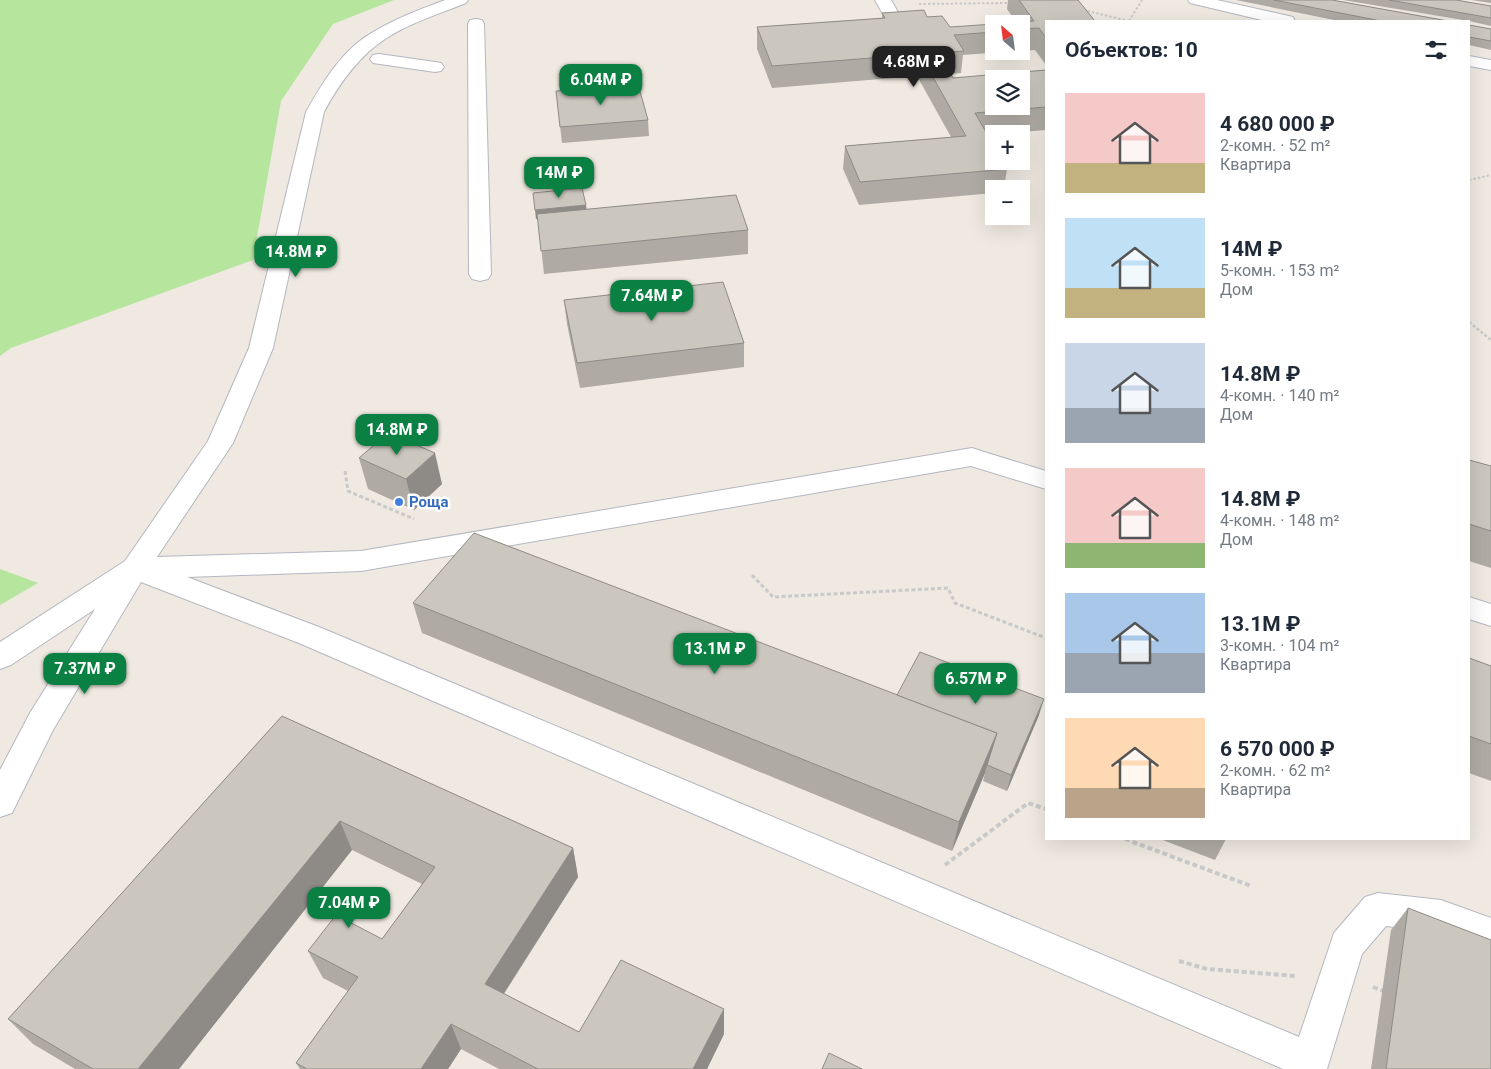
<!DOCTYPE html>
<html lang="ru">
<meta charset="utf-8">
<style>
body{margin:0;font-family:Roboto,sans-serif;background:#f2f2f3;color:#1f2937;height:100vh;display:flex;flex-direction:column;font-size:19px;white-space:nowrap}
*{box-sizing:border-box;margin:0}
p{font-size:16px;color:#747a83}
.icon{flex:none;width:28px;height:28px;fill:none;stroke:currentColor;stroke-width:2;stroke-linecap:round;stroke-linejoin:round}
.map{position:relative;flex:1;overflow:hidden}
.drawer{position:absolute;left:1045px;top:20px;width:425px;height:820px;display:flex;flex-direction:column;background:#fff;border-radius:0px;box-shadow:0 5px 20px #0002}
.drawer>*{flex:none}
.needle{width:32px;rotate:332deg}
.controls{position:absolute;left:985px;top:15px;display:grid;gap:10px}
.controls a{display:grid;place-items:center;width:45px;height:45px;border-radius:0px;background:#fff;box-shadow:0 5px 20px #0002;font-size:25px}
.price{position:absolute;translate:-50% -42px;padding:0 11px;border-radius:10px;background:#0b8043;color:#fff;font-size:16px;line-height:32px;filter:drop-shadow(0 1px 2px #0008)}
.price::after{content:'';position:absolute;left:50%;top:30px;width:15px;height:11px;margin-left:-8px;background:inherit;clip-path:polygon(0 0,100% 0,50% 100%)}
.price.current{background:#222;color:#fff}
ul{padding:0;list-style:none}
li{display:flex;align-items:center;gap:15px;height:125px;padding:0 20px}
li span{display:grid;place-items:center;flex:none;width:140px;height:100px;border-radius:0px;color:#555}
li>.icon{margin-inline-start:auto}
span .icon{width:60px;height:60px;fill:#fffc;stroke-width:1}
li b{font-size:21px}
h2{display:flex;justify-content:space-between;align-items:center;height:60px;padding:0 20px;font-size:21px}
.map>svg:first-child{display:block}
.green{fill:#b6e59e}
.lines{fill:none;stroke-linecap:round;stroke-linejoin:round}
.minor-casing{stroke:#b4b7c1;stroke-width:2}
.path-far3{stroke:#c9c9c9;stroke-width:2;stroke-dasharray:2.5 2;stroke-linecap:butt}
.path-far2{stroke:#c9c9c9;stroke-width:2.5;stroke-dasharray:3 2;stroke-linecap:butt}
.path-far1{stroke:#c9c9c9;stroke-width:3;stroke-dasharray:4 2.5;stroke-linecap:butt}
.path{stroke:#c9c9c9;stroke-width:4;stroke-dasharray:5 3;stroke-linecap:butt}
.minor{fill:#fff;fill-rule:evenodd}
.wall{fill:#afaba4}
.shaded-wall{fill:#8e8b86}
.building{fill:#cbc7bf;stroke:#8e8b86;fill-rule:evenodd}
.shop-dot{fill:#3f7fe0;stroke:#fff;stroke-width:2}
.labels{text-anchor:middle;stroke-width:5;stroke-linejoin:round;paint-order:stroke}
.shop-label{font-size:15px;font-weight:bold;fill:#366cbe;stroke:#fff;text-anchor:start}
</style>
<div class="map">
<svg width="1491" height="1069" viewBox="0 0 1491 1069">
<rect width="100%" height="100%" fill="#efe9e1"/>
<g class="green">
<polygon points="0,0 394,0 333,24 281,101 253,260 11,348 0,356"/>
<polygon points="0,569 38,583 0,605"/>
</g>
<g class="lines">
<g class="minor-casing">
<g id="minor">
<path d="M 445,0 L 468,0 L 466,3 C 439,14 409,23 385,39 C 358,57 339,84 324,112 L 273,348 L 233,443 L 157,557 L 361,551 L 972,448 L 981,451 L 1046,471 L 1046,489 L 971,466 L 361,571 L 187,577 L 319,627 L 1299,1037 L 1334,933 L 1365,897 L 1378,893 L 1441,900 L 1491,918 L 1491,952 L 1441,932 L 1386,926 L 1362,954 L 1327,1069 L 1283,1069 L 299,643 L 141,582 L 53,730 L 12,813 L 0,817 L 0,770 L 30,713 L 95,609 L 11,665 L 0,669 L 0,642 L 125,561 L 208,441 L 249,348 L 306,112 C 323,82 343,48 375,31 C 397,18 421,9 445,0 Z"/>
<polygon points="875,0 891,0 902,19 900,23 888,23"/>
<polygon points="1188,0 1217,0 1293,17 1295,21 1266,21 1190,3"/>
<polygon points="476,19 482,20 484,24 491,274 488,279 480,281 472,279 469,274 468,24 470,20"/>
<polygon points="379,54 435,62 441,63 444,67 441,71 435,72 373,63 370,59 373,55"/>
<polygon points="1469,56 1491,60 1491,70 1469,66"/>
<polygon points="1469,597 1491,604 1491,626 1469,619"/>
</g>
</g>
<g class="path-far3">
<polyline points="919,4 1010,3"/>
<polyline points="1083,10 1129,21"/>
<polyline points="1129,21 1142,0"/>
<polyline points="1469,180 1491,175"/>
</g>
<polyline class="path-far2" points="1469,322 1491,340"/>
<g class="path-far1">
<polyline points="345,471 348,491 414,519"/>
<polyline points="752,575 773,597 948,588 955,603 1046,638"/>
</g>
<g class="path">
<polyline points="1125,839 1251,886"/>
<polyline points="945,865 1028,803 1046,809"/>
<polyline points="1179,961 1207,969 1296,976"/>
<polyline points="1373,987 1386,992"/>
</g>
<use href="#minor" class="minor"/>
</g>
<g class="wall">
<polygon points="1008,0 1078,0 1046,21 1046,65 1035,50 1021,51 1021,24 1016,22 1007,9"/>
<polygon points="1236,0 1332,0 1448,21 1339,21"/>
<polygon points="1343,0 1456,0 1491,6 1491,26 1469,21"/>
<polygon points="1471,0 1491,0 1491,3"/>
<polygon points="882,13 927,17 950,27 994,32 994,51 1015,51 963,55 961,73 950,74 953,78 1046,70 1046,130 987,135 1007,169 1004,189 994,189 994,193 859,205 843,169 845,146 951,137 917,76 772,88 757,49 757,27 882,18"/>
<polygon points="1469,25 1491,29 1491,50 1469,45"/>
<polygon points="556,91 648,120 649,136 562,143"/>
<polygon points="586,205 586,209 748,230 748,254 544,274 538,219 536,219"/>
<polygon points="564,300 744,343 744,367 580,388 567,324"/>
<polygon points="359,458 442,484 414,510 368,489"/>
<polygon points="1469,460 1491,466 1491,568 1469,561"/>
<polygon points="413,603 897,695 1039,715 1007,791 983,781 985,773 952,851 422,633"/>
<polygon points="1469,658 1491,666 1491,781 1469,773"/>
<polygon points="282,716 573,848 578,877 504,994 579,1032 724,1034 707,1069 499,1069 461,1049 448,1069 300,1069 296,1063 348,991 323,978 308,951 382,939 422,884 352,850 179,1069 75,1069 33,1044 8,1019"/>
<polygon points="1160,839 1226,839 1215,860"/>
<polygon points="1408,908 1491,1069 1371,1069 1391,930"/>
</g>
<g class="shaded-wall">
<polygon points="586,205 587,213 536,219 535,210"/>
<polygon points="435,453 442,484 414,510 406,479"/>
<polygon points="1044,699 1039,715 1007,791 1011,775"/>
<polygon points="997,733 989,762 987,765 985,773 952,851 959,822"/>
<polygon points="340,821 352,850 179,1069 138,1069"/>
<polygon points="573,848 578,877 493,1010 485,984"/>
<polygon points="724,1009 724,1034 707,1069 693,1069"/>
<polygon points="451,1024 461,1049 448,1069 421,1069"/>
</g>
<g class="building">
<polygon points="1019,0 1078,0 1095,21 1046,21 1046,38 1039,28 1021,29 1021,24 997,24 1034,21"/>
<polygon points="1274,0 1332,0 1448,21 1381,21"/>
<polygon points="1389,0 1456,0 1491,6 1491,18"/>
<path d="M 924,10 L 927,17 L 942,16 L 950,27 L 994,24 L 994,32 L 954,35 L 964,51 L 938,53 L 953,78 L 1046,70 L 1046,107 L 975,113 L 994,146 L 994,161 L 1003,161 L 1007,169 L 860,182 L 845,146 L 966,136 L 920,54 L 772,66 L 757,27 L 885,18 L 882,13 ZM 994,79 L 1021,79 L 1021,106 L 994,106 Z"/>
<polygon points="1469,25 1491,29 1491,41 1469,37"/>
<polygon points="638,84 648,120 560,127 556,91"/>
<polygon points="582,188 586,205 535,210 533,193"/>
<polygon points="736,195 748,230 541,251 537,214"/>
<polygon points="723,282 744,343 577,363 564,300"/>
<polygon points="388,433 435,453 406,479 359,458"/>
<polygon points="1469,460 1491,466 1491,531 1469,524"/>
<polygon points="474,533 997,733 959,822 413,603"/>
<polygon points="920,652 1044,699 1011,775 987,765 993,746 997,733 897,695"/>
<polygon points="1469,658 1491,666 1491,744 1469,736"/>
<polygon points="282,716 573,848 485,984 579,1032 621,960 724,1009 693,1069 538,1069 451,1024 421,1069 307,1069 296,1063 358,977 308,951 336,915 382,939 435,867 340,821 138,1069 93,1069 8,1019"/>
<polygon points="1408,908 1491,940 1491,1069 1386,1069"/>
<polygon points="829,1053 862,1069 822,1069"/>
</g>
<circle class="shop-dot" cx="399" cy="502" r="5"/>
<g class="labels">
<g class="shop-label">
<text x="409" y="507">Роща</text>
</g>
</g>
</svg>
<div class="controls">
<a><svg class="needle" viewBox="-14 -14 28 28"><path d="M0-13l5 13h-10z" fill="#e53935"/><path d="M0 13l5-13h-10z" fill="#747a83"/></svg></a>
<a><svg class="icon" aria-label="layers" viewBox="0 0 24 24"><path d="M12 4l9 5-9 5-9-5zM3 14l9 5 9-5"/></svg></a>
<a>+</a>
<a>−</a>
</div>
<b class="price current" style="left:914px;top:88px">4.68M ₽</b>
<b class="price" style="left:601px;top:106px">6.04M ₽</b>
<b class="price" style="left:559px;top:199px">14M ₽</b>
<b class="price" style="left:296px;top:278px">14.8M ₽</b>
<b class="price" style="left:652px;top:322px">7.64M ₽</b>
<b class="price" style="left:397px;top:456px">14.8M ₽</b>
<b class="price" style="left:715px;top:675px">13.1M ₽</b>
<b class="price" style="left:85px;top:695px">7.37M ₽</b>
<b class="price" style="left:976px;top:705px">6.57M ₽</b>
<b class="price" style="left:349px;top:929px">7.04M ₽</b>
<section class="drawer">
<h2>Объектов: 10<svg class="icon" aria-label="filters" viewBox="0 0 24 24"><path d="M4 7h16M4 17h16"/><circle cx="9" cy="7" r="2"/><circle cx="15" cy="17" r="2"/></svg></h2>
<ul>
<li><span style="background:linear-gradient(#f6c9c9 70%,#c2b280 0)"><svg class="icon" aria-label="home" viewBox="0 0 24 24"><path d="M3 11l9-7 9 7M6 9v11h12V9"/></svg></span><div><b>4 680 000 ₽</b><p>2-комн. · 52 m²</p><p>Квартира</p></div></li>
<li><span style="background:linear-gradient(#bfe0f5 70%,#c2b280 0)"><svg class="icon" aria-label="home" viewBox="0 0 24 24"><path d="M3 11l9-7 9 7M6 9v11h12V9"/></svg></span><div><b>14M ₽</b><p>5-комн. · 153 m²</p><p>Дом</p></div></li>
<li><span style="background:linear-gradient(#c9d6e8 65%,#9aa5b1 0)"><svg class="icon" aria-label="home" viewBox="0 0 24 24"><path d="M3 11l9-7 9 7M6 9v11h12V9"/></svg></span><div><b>14.8M ₽</b><p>4-комн. · 140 m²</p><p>Дом</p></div></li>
<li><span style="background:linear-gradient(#f6c9c9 75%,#8fb573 0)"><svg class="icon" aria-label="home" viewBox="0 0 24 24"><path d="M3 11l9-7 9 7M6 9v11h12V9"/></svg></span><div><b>14.8M ₽</b><p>4-комн. · 148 m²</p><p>Дом</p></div></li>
<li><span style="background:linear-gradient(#a9c7e8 60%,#9aa5b1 0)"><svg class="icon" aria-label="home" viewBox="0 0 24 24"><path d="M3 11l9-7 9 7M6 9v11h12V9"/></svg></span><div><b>13.1M ₽</b><p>3-комн. · 104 m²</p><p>Квартира</p></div></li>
<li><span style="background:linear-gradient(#ffd9b3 70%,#b9a48a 0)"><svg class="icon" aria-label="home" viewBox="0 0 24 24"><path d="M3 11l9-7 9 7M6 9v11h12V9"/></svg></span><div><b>6 570 000 ₽</b><p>2-комн. · 62 m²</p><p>Квартира</p></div></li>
</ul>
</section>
</div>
